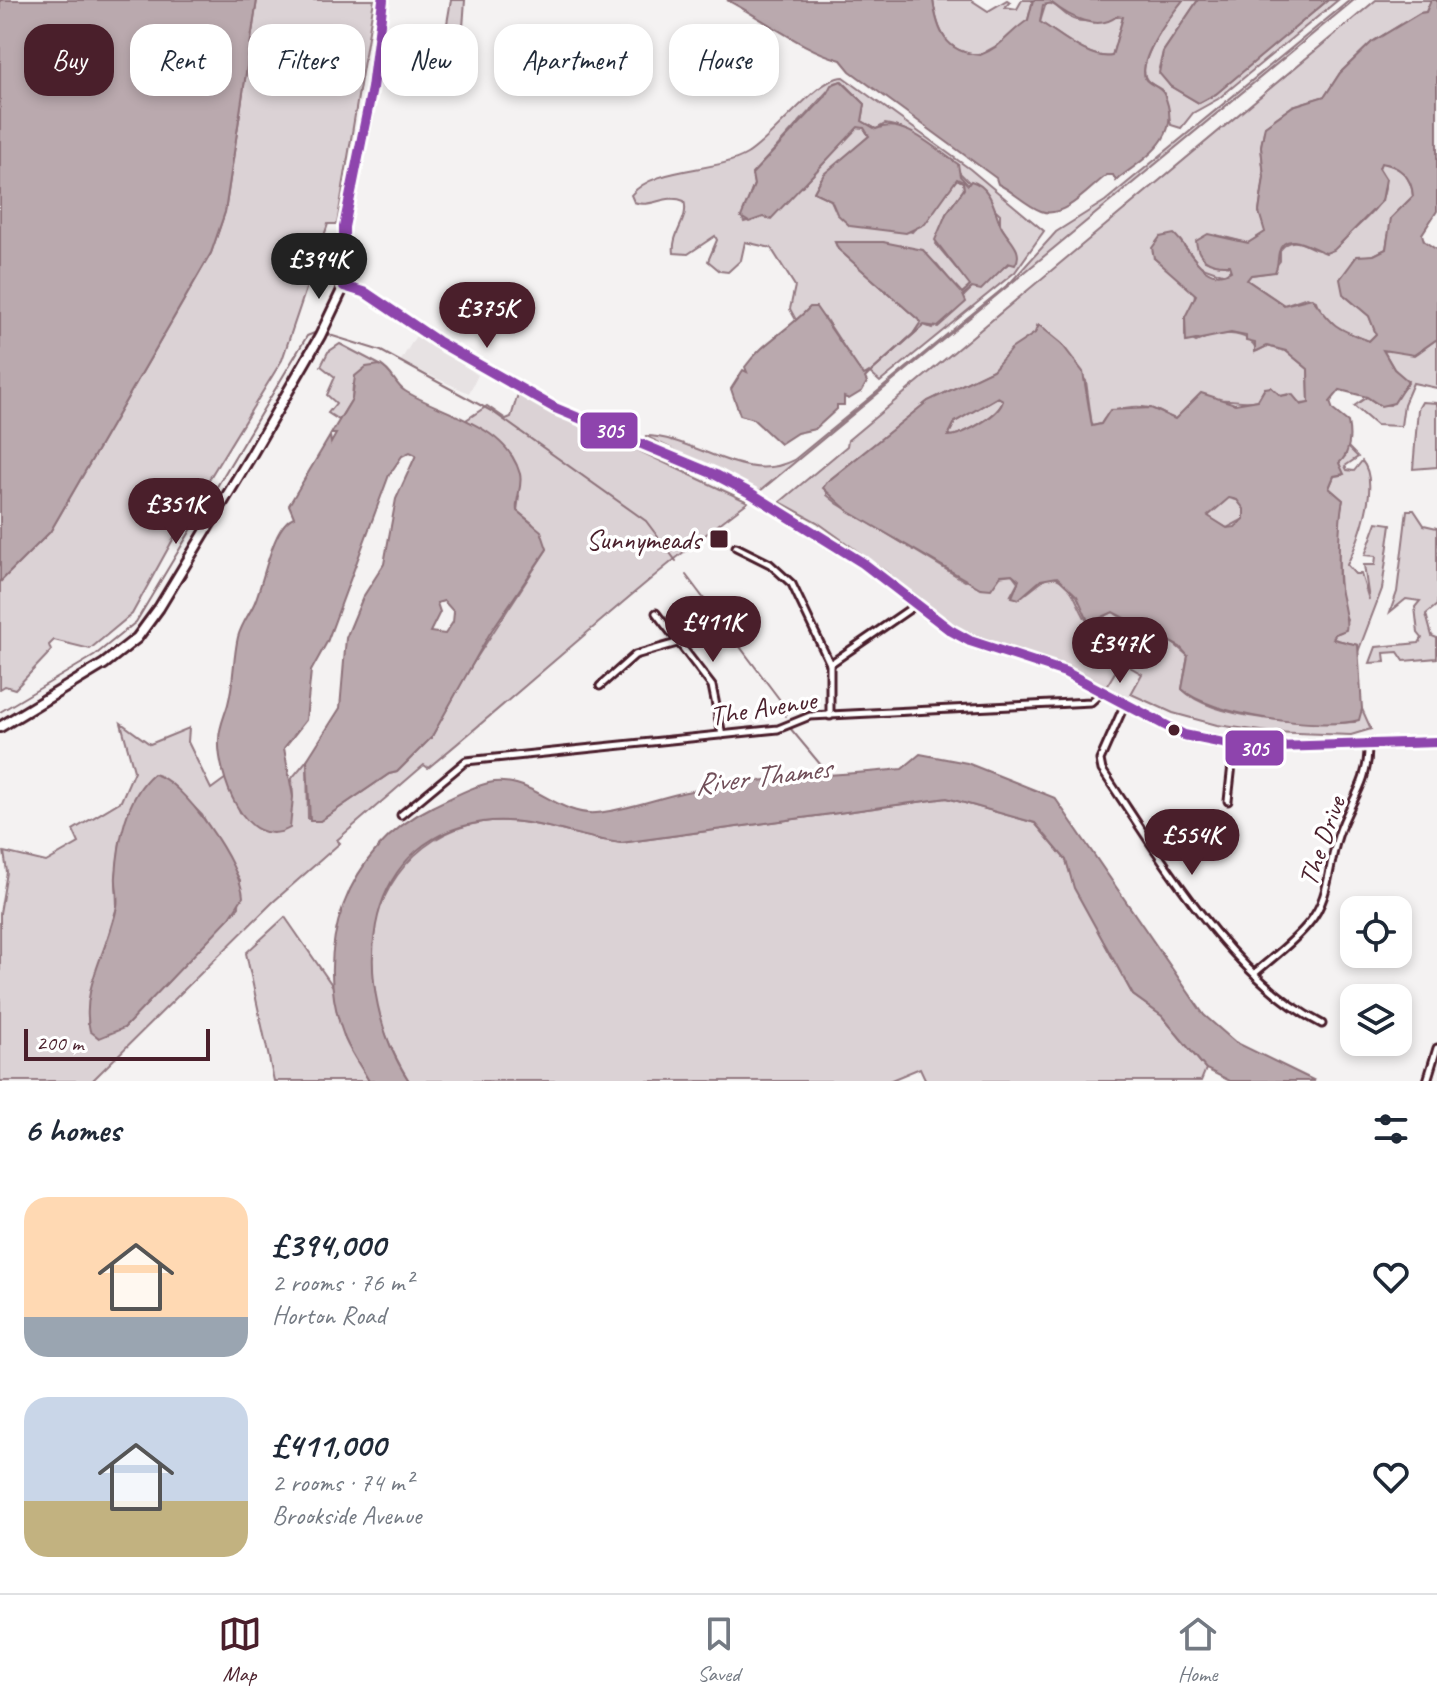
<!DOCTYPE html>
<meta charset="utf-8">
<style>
body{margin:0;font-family:Caveat,sans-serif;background:#f2f2f3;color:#1f2937;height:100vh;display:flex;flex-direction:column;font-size:30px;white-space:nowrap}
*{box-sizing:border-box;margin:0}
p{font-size:26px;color:#747a83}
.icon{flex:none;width:44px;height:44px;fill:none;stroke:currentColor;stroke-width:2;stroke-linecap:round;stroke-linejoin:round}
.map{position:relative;height:1081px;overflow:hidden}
.drawer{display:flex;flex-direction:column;background:#fff;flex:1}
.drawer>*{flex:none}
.top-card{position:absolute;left:24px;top:24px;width:800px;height:72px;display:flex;gap:16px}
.fabs{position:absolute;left:1340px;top:896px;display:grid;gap:16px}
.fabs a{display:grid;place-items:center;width:72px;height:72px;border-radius:16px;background:#fff;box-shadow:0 4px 12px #0003;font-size:40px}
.scale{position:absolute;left:24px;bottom:20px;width:186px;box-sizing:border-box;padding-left:8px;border:4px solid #4a1f2b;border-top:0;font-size:22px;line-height:28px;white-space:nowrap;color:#4a1f2b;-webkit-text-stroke:6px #fff;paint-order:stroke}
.price{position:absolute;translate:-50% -68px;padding:0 18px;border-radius:28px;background:#4a1f2b;color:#fff;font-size:26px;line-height:52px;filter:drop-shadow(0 2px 4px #0008)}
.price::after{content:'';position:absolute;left:50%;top:48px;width:24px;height:18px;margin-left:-12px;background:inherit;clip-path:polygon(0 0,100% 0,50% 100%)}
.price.current{background:#222;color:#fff}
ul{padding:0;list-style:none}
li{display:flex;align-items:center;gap:24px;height:200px;padding:0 24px}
li span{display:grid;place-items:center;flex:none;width:224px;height:160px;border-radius:24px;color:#555}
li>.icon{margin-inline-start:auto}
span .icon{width:96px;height:96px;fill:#fffc;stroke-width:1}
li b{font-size:34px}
h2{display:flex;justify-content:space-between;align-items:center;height:96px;padding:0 24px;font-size:34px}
.chip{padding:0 28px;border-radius:24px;background:#fff;box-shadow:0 4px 12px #0003;font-size:28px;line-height:72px}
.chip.current{background:#4a1f2b;color:#fff}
.menu{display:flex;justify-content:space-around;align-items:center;height:112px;border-top:2px solid #e0e1e3;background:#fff;font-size:22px;color:#747a83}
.menu a{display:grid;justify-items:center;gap:4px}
.menu .current{color:#4a1f2b}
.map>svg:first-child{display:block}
.built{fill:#e7e2e3}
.green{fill:#dbd2d5;stroke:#927880;stroke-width:2;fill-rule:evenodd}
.water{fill:#baa9ae;stroke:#8d727a;stroke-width:2;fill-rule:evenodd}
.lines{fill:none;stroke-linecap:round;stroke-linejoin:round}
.stream{stroke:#8d727a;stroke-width:2}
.minor-casing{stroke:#4a1f2b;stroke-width:11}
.tertiary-casing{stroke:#4a1f2b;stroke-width:13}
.secondary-casing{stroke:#4a1f2b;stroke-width:14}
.minor{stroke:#fff;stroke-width:5}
.tertiary{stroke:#fff;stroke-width:7}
.secondary{stroke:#fff;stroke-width:8}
.bus-1-casing{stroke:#fff;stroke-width:16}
.bus-1{stroke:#8e44ad;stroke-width:10}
.poi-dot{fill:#4a1f2b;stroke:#fff;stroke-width:3}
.labels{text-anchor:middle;stroke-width:7;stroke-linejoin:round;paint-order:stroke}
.poi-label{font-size:28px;fill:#4a1f2b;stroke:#fff;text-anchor:end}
.street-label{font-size:28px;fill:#4a1f2b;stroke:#fff}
.water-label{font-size:30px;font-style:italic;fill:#714f59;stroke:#fff}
.line-badge{stroke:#fff;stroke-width:3}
.badge-label{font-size:22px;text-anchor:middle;font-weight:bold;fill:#fff}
</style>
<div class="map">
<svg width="1437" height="1081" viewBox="0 0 1437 1081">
<rect width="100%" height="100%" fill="#f4f2f2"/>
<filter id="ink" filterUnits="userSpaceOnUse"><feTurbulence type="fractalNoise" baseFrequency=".0125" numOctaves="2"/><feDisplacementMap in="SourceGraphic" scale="16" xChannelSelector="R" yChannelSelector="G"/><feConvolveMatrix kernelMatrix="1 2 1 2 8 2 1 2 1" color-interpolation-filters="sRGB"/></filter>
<g filter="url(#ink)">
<g class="built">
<polygon points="417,334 478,375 469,393 400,362"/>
<polygon points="1120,662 1142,674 1124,706 1102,694"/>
</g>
<g class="green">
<polygon points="257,0 374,0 337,224 328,224 282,360 181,525 132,614 90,649 54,640 49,645 51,651 15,689 5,686 0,689 0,582 50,532 211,253 225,212"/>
<polygon points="451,0 465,0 460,69 440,65"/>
<path d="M 933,0 L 971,0 L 988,11 L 1007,0 L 1010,2 L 1005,7 L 1017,9 L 1022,0 L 1033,0 L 1028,20 L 1002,43 L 980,55 C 945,53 937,30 933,0 Z"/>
<path d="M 1183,0 L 1198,0 L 1163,52 L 1159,68 L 1170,86 L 1199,103 L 1216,94 L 1328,0 L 1338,0 L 1218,99 L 1193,113 L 1181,128 L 1171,125 L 1163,91 C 1159,88 1150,84 1147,80 C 1134,63 1172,13 1183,0 Z"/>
<path d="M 1350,0 L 1354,0 L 760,491 L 645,436 C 695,436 744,486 794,460 L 1011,282 L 1056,232 L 1105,201 Z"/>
<path d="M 1376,0 L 1431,0 L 1426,12 L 1420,13 L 1372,42 L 1340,73 L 1325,96 L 1293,106 L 1265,126 L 1261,146 L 1264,177 L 1259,212 L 1266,232 L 1248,243 L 1216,235 L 1205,260 L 1233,267 L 1225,275 L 1200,266 L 1180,240 L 1154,258 L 1195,292 L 1194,304 L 1185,317 L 1185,336 L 1196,342 C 1216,332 1248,328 1257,351 L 1267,346 L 1286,351 L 1308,369 L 1309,403 L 1301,404 L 1288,394 L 1281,396 L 1265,388 L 1258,400 C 1243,404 1232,398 1219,400 C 1203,401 1188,411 1175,419 C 1168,417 1165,414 1158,411 C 1140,403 1110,406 1101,424 L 1092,426 L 1086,381 L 1037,326 L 1035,333 L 993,370 L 928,401 L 827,482 L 827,495 L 838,504 L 965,581 L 1012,574 L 1018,582 L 1011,595 L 1027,593 L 1049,576 C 1076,581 1075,606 1089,624 L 1113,612 L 1138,629 L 1173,643 L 1188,656 L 1182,689 C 1214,721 1311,724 1355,722 L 1362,709 L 1371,729 L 1351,735 L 1269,732 L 1217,725 L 1173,713 L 1131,694 L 1142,674 L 1121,662 L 1102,694 L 1065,672 L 970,641 L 918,604 L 888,573 L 817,522 L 780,502 L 847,446 L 848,440 Z"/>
<path d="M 1046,3 C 1057,3 1062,14 1073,19 C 1091,26 1110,15 1123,17 L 1112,56 C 1090,61 1057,32 1040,22 Z"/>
<path d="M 843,77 L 970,169 L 1044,231 L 1015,272 L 880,382 L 869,372 L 863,376 L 825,318 L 808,310 L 796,320 L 790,309 L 795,286 L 771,248 L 745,242 L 741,260 L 728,272 L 720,271 L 708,261 L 717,240 L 715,236 L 688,254 L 674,253 C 671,233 690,219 684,201 C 666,193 651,209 634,202 L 631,195 C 654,166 715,173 747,154 C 774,138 816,78 843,77 ZM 842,81 L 865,104 L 862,121 L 876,129 L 885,124 C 927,129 969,185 1000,214 L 1000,225 L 1017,251 L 1010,263 L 972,288 L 932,328 L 924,325 L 871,372 L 913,334 L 921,322 L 838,249 L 835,242 L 883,242 L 937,264 L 961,294 L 971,286 L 936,244 L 946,214 L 964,189 L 963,182 L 957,179 L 912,232 L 835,207 L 831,200 L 814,192 L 821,179 L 869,136 L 864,128 L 858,127 C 823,159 792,211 744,222 L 742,217 L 754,184 L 752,174 L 835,83 Z"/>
<path d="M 1381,163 C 1400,166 1412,177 1413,197 C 1395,212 1389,226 1386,249 L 1374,255 L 1354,258 L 1345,296 L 1369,316 L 1376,334 L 1369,341 C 1348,333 1323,327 1316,301 L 1307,297 L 1284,305 L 1247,280 L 1251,275 L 1271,272 L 1280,261 L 1280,250 C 1298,229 1310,256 1331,250 C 1338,248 1344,240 1349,234 C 1368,217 1398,195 1379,168 Z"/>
<polygon points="1437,339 1437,388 1413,383 1404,404 1401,426 1376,425 1354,406 1367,397 1377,404 1390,405 1408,383 1394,369 1383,350 1418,353"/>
<polygon points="340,344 380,365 353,385 352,399 339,420 328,413 336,403 327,395 335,377 321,366 328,352"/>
<path d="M 518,394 L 748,502 C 637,585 535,680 428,768 L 424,765 L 337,840 L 340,843 L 273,902 L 92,1081 L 0,1081 L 0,913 L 7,872 L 4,852 L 46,862 L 79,843 L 73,830 L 121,801 L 134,771 L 121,723 L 150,744 L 189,728 L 188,742 L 211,789 L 226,778 L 240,812 L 293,797 L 292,778 L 307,760 L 308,819 L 320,821 L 389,774 L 397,772 L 431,738 L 468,671 L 547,549 L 532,523 L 517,511 L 519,496 L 499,442 L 466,420 L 487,406 L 506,419 L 511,417 ZM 170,783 L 202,815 L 240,880 L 239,907 L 124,1028 L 88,1024 L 92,989 L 117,907 L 116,878 L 120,842 Z"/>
<path d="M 998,397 L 1003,400 C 1001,415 962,436 948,436 L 955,422 Z"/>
<polygon points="1422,402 1437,403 1437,467 1413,469 1418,409"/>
<path d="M 1347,446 L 1358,457 L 1345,466 L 1347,470 L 1354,471 L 1362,461 C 1381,483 1358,542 1347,565 L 1355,574 L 1361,574 L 1369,600 L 1364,565 L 1375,565 L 1376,556 L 1365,555 L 1377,522 L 1391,524 L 1382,589 L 1358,652 L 1358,645 L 1333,639 L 1335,634 L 1341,632 L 1347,619 C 1336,600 1337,522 1343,500 L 1329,488 L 1334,476 L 1342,475 L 1339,463 L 1346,455 Z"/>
<polygon points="1229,497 1237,500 1244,509 1244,519 1227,528 1207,516"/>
<polygon points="1407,510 1414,510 1424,525 1437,528 1437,605 1426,614 1432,636 1437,638 1437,658 1404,661 1398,652 1384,653 1385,662 1370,663 1376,647 1419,643 1422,638 1418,633 1415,607 1420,601 1406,599 1390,612 1397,592"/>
<path d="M 947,798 L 1035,823 L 1066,860 L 1075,888 L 1133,995 L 1162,1016 L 1206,1069 L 1201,1081 L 926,1081 L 920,1068 L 889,1081 L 409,1081 C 390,1050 373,1010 371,973 C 365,902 410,833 483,822 C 527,815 577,838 621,843 Z"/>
<polygon points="285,917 334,988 345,1038 369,1081 274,1081 246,953"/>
</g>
<g class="water">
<polygon points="0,0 257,0 225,212 211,253 50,532 0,582"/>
<path d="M 727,0 L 933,0 C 937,30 945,53 980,55 C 1001,48 1010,31 1028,20 L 1033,0 L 1183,0 C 1171,15 1138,58 1145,78 C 1148,85 1160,86 1164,94 C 1183,136 1149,155 1119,178 L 1116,181 L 1113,175 L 1107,175 C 1091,186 1064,220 1041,211 C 1025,205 1013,191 998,184 L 996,178 L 850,71 L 841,60 C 803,50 764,19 727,0 ZM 1052,3 C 1069,17 1098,32 1117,16 L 1123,17 L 1112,56 C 1090,61 1057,32 1040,22 L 1043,5 Z"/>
<polygon points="1198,0 1328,0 1216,94 1199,103 1170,86 1159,73 1163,52"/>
<path d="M 1431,0 L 1437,0 L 1437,211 L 1422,234 L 1424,241 L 1437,250 L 1437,339 L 1414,355 L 1383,350 L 1394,369 L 1408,381 L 1394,403 L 1381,406 L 1367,397 L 1340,390 L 1330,402 L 1333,410 L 1348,422 C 1351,436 1350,454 1339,463 L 1344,474 L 1334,476 L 1329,488 L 1343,500 C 1339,516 1338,564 1339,582 C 1340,594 1349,620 1346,630 L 1335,634 L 1333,639 L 1358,645 L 1362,709 L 1359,720 C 1323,731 1208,715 1182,689 L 1188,656 L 1180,647 L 1113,612 L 1089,623 L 1077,596 L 1057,577 L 1041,580 L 1019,599 L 1012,597 L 1019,580 L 1012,574 L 1001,575 L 991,589 L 980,588 L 848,511 L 823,488 L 827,482 L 928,401 L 993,370 L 1011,349 L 1035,333 L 1039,325 L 1061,343 L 1083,372 L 1092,426 L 1101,424 L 1110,410 L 1151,408 L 1175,419 L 1201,393 L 1235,404 L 1258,400 L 1265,388 L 1271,387 L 1281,396 L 1292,394 L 1301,405 L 1309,403 L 1308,369 L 1286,351 L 1267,346 L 1255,352 L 1255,343 L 1246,341 L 1246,336 L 1231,333 L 1186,342 L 1185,317 L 1196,295 L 1154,258 L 1152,248 L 1160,237 L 1174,234 C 1189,247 1204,287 1231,271 L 1229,265 C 1212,266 1198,261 1196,241 L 1208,234 L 1248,243 L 1265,232 L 1259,212 L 1264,177 L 1261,146 L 1265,126 L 1293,106 L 1325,96 L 1340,73 L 1372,42 L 1420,13 L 1426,12 ZM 1381,163 C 1399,165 1412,177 1413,196 L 1391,218 L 1386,249 L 1374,255 L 1357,256 L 1340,279 L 1343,294 L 1369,316 L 1376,334 L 1369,341 C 1334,327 1335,328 1312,298 L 1284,305 L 1247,280 L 1251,275 L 1275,272 C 1279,264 1277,260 1279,252 C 1286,228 1314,250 1326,253 L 1334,250 L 1382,201 L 1386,179 L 1379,168 ZM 998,397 L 1003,400 C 1001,415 962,436 948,436 L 955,422 ZM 1229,498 L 1237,500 L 1244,509 L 1244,519 L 1235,527 L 1227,528 L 1208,516 Z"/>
<path d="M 841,81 L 865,104 L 862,121 L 876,129 C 902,116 936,150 958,164 L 960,176 L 968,185 L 971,181 C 992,187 994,210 1001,226 C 1007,239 1025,250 1015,265 L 1008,263 L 981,290 L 972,288 L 963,295 L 966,302 L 938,327 L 924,325 L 871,372 L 913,334 L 921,322 L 838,249 L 835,242 L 883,242 L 923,250 L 962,293 L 970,286 L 935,240 L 946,214 L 964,189 L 963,182 L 957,179 L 925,224 L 906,233 L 850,226 L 837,214 L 831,200 L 814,192 L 824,174 L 869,136 L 864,128 L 858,127 L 771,219 L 763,217 L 749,222 L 741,217 L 754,185 L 752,174 L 825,97 L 831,85 Z"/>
<path d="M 810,307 L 816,307 L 863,375 L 870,373 L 865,378 L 867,382 L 862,391 L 849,399 L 844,397 L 844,405 L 837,405 L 837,409 L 815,429 L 797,433 L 780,444 L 753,419 L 740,415 L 731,389 L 743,370 L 747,372 L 745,367 C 762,343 786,332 810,307 Z"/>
<path d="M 380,365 C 393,372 395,385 405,391 C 442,414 507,425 520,474 C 523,487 515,499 517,511 L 541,531 L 547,549 L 490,633 L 431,738 L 397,772 L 389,774 L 320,821 L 310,821 L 307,760 L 340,708 L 346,638 L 363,597 L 384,564 L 396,499 L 416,455 L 410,452 L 402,456 L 389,475 L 327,642 L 311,671 L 306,720 L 284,748 L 293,797 L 290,828 C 244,854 217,772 219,739 C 219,727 225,715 228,704 C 234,682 233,659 238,637 C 242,623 249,615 254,604 C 264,583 272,525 294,517 L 289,505 L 330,436 L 331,443 L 336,434 L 331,434 L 352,399 L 355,376 L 366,367 ZM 444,601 L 454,612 L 453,622 L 445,634 L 430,632 L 440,612 L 437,603 Z"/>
<path d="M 920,754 L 967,763 L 1055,798 L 1204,1015 L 1235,1042 L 1315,1081 L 1230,1081 L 1206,1069 L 1162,1016 L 1133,995 L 1074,888 L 1066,860 L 1035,823 L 947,798 L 621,843 C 577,838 527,815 483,822 C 354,841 351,993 409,1081 L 369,1081 C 361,1067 351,1053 345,1039 C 310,950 347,848 432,807 C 451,798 474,785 494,782 C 534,778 558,816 596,813 C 629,810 659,797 691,791 C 759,777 833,776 902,769 Z"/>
<path d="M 153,774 C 183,779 242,867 243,897 L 230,917 L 124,1028 L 99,1038 L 90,1031 C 79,989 111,944 117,906 C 119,896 115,886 116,876 C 118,843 126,797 153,774 Z"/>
</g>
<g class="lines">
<g class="stream">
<polyline points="323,333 381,351 493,412 646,521 676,561"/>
<polyline points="686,575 786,708 785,716"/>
<polyline points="0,712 94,656 136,622 307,336 317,332"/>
<polyline points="790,728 825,770 826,777"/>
</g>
<g class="minor-casing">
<g id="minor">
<polyline points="736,547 770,564 792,584 830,664 830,716"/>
<polyline points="656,613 712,686 722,735"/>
<polyline points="830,664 917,604"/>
<polyline points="600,686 635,655 677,643"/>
<path d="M 1124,706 L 1100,760 L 1102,770 C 1159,854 1230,978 1322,1024"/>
<polyline points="1228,801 1234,746"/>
<polyline points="401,815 466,761 778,729 810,716 1091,702 1101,693"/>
<path d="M 1255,973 C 1273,957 1294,942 1309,923 C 1330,898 1328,866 1338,836 C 1349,801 1369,785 1368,745"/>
<polyline points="1427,1081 1437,1048"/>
</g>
</g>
<g class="tertiary-casing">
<polyline id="tertiary" points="344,286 344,227 372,88 383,0"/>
</g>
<g class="secondary-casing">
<polyline id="secondary" points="0,727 104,664 137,638 159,608 252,454 320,336 344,286 366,293 437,341 555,408 716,475 752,494 863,563 950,630 970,641 1065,672 1184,735 1248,748 1437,742"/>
</g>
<use href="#minor" class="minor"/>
<use href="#tertiary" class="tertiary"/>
<use href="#secondary" class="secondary"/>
<g class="bus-1-casing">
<g id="bus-1">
<polyline points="344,286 366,293 437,341 555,408 716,475 752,494 863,563 950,630 970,641 1065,672 1184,735 1248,748 1437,742"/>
<polyline points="344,286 344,227 372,88 383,0"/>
</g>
</g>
<use href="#bus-1" class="bus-1"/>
</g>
</g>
<g class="poi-dot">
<rect x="709" y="529" width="20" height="20" rx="4"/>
<circle cx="1174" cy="730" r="7"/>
</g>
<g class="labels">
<g class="poi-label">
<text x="701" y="549">Sunnymeads</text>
</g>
<g class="street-label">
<text transform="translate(763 707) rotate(-9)" y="10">The Avenue</text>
<text transform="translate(1321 841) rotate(-71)" y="10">The Drive</text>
</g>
<g class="water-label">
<text transform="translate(762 776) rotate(-7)" y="10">River Thames</text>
</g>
</g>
<g class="line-badge">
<rect x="579" y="411" width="60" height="39" rx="8" fill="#8e44ad"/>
<rect x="1224" y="729" width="61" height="38" rx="8" fill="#8e44ad"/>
</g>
<g class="badge-label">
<text x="609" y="438">305</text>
<text x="1254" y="756">305</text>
</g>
</svg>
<div class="fabs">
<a><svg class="icon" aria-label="locate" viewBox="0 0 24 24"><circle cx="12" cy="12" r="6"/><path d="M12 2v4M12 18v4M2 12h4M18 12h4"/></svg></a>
<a><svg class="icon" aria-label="layers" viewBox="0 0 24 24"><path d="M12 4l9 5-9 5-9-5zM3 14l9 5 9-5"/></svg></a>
</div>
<div class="scale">200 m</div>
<b class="price current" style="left:319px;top:301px">£394K</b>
<b class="price" style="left:487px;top:350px">£375K</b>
<b class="price" style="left:176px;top:546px">£351K</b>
<b class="price" style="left:713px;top:664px">£411K</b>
<b class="price" style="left:1120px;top:685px">£347K</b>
<b class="price" style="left:1192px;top:877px">£554K</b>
<div class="top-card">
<a class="chip current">Buy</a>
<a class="chip">Rent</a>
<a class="chip">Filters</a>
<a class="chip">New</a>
<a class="chip">Apartment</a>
<a class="chip">House</a>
</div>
</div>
<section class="drawer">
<h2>6 homes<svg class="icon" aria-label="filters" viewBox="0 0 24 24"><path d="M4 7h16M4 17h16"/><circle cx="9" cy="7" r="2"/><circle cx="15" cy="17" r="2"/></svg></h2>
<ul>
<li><span style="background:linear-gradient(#ffd9b3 75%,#9aa5b1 0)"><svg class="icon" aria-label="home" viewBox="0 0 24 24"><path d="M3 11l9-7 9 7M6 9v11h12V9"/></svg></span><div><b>£394,000</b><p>2 rooms · 76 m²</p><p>Horton Road</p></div><svg class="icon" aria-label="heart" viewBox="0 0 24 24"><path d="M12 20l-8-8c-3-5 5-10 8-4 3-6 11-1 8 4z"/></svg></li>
<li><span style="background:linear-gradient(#c9d6e8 65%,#c2b280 0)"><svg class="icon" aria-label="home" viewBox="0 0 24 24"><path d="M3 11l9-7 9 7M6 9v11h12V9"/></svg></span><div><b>£411,000</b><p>2 rooms · 74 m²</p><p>Brookside Avenue</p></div><svg class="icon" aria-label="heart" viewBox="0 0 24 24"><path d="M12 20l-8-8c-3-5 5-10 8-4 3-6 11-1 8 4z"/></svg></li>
</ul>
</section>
<nav class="menu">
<a class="current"><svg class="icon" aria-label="map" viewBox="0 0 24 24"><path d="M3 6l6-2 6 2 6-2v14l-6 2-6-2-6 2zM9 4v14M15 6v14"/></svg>Map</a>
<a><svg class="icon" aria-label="saved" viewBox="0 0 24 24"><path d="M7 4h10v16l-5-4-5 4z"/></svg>Saved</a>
<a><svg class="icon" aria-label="home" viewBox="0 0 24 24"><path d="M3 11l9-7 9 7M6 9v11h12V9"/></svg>Home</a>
</nav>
